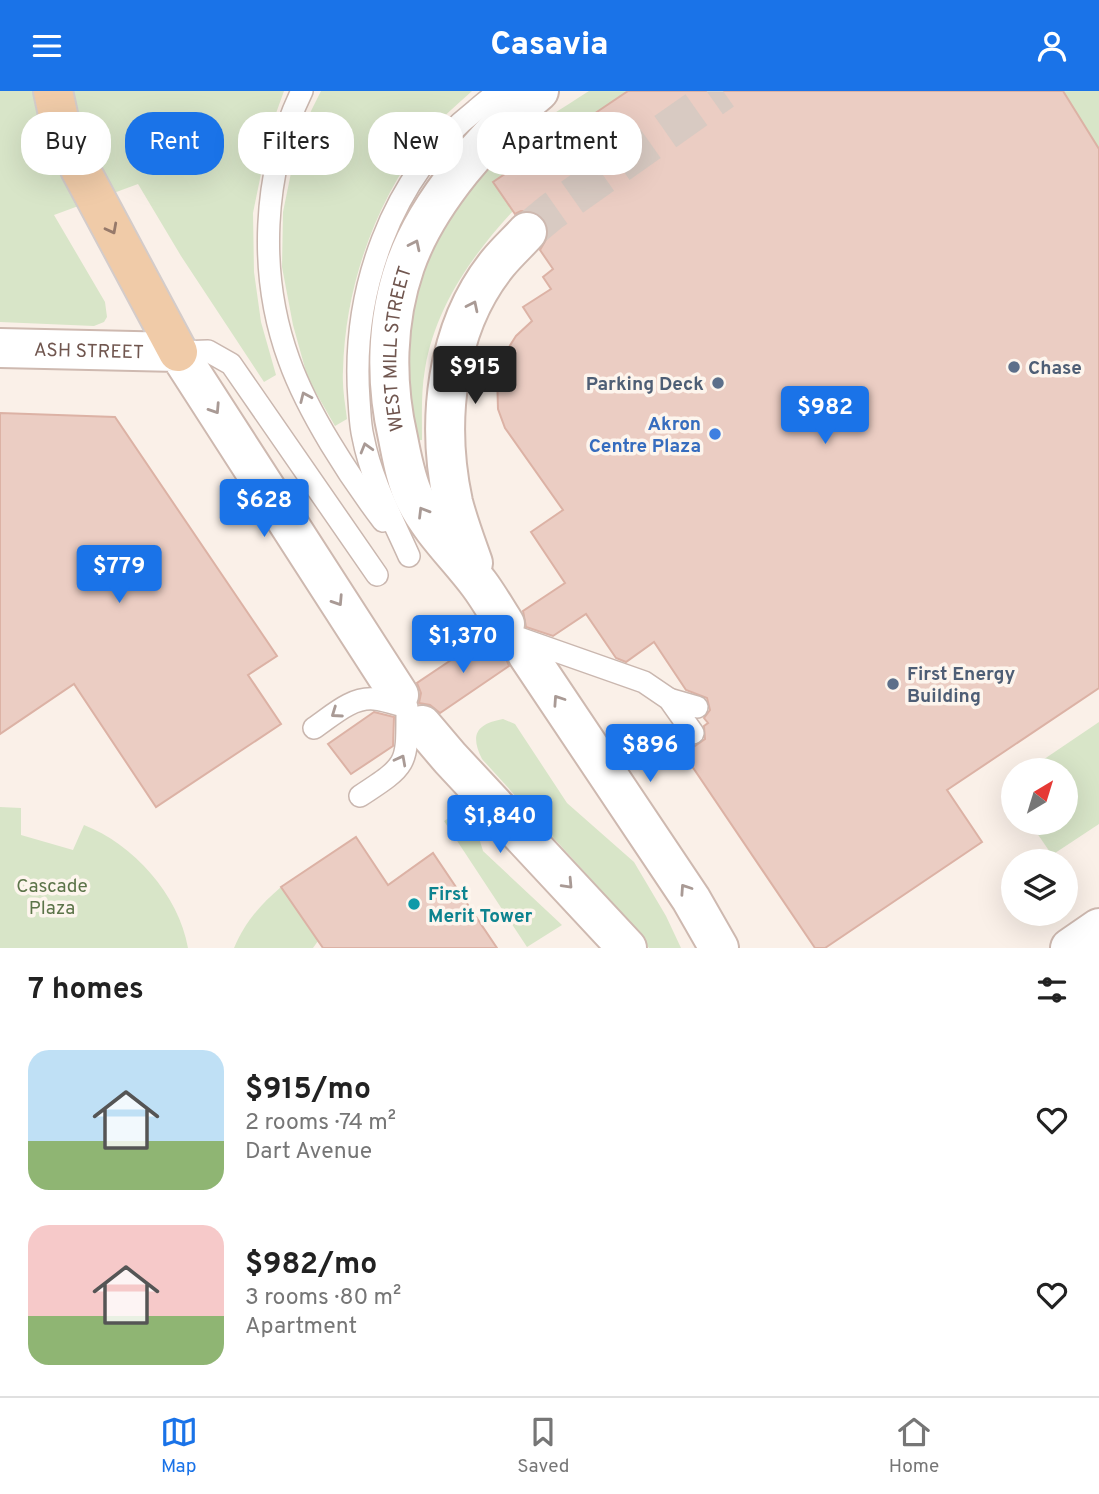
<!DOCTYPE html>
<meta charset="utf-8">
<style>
body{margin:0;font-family:Overpass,sans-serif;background:#f6f6f6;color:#222;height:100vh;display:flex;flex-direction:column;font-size:26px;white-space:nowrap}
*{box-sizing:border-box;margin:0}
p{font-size:23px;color:#767676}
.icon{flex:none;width:38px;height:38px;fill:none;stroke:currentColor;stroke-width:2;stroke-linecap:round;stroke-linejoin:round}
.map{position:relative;height:857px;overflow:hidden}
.drawer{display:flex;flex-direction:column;background:#fff;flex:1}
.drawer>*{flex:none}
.top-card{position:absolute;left:21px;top:21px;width:700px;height:63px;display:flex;gap:14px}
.needle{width:46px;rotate:38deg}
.buttons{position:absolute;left:1001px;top:667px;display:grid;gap:14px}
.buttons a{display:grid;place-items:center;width:77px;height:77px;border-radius:50%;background:#fff;box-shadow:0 7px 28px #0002;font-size:35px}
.price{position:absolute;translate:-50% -60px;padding:0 16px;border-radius:7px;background:#1a73e8;color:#fff;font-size:23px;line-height:46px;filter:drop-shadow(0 2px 4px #0008)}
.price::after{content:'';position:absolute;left:50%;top:42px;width:21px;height:16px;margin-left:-10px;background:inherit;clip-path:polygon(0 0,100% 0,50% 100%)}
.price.current{background:#222;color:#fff}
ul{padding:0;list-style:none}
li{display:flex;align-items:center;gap:21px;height:175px;padding:0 28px}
li span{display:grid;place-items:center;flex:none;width:196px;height:140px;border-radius:21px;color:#555}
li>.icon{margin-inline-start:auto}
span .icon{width:84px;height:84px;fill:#fffc;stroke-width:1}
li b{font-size:30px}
h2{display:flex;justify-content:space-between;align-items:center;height:84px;padding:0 28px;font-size:30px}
.pill{padding:0 24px;border-radius:28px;background:#fff;box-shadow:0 7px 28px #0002;font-size:24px;line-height:63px}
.pill.current{background:#1a73e8;color:#fff}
header{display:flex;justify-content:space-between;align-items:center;height:91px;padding:0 28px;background:#1a73e8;color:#fff;font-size:32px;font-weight:800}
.menu{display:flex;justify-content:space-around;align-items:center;height:98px;border-top:2px solid #e0e0e0;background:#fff;font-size:19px;color:#767676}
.menu a{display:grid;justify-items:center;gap:4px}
.menu .current{color:#1a73e8}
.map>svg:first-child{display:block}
.green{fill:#d8e5c8}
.building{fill:#ebcdc3;stroke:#dcb2a5;stroke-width:2}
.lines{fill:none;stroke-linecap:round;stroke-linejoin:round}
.secondary-tunnel{stroke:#d8cac2;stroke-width:38;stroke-dasharray:38 19;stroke-linecap:butt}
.lane-casing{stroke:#cab7af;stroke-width:24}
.secondary-casing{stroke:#ceb9b0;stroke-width:42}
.primary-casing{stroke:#d4ccca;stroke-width:42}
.lane{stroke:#fff;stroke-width:21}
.secondary{stroke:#fff;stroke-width:38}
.primary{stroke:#f0cba8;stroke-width:38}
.oneway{stroke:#96796a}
.oneway2{stroke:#a99a95}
.service-dot{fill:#5c6f8a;stroke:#fdf5ed;stroke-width:2.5}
.shop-dot{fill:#3f7fe0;stroke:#fdf5ed;stroke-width:2.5}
.culture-dot{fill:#0f9aa8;stroke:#fdf5ed;stroke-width:2.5}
.labels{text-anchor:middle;stroke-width:7;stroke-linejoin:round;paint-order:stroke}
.street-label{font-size:19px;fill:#70564f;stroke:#fdf5ed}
.service-label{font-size:19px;font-weight:bold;fill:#4e5e75;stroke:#fdf5ed;text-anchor:start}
.shop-label{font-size:19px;font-weight:bold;fill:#366cbe;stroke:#fdf5ed;text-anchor:end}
.park-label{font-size:19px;fill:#5c7449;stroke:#fdf5ed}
.culture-label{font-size:19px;font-weight:bold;fill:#0d838f;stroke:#fdf5ed;text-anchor:start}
</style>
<header><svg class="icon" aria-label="menu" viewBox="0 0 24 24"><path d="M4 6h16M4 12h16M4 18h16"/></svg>Casavia<svg class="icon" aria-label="person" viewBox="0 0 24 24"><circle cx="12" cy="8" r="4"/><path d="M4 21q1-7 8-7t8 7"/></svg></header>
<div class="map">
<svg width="1099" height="857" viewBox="0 0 1099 857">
<rect width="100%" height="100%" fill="#faf0e8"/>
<g class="green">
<polygon points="0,0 284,0 270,39 253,122 254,181 261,231 276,284 264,291 181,165 138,93 54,124 105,211 107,226 104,231 94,235 0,231"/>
<path d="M 321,0 L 472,0 C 457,14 439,28 426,45 C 375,112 345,195 343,280 C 342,296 345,312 347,328 L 335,335 L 308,288 L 293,234 L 282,176 L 283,121 L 293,72 L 311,20 Z"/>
<path d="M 589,0 L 628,0 L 493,91 L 513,120 C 472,164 435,217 425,278 C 421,301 422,325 422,349 L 411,350 C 396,254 417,156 482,81 C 512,47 552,24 589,0 Z"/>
<polygon points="1063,0 1099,0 1099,58"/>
<path d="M 503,628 L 515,633 L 567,712 L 634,771 L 666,825 L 681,857 L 649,857 L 600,798 L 482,668 C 470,644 476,633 503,628 Z"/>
<polygon points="1099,631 1099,733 1052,764 1030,732 1066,732 1066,679 1028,679"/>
<path d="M 0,716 L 21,717 L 21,744 L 73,759 L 84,734 C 133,753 179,804 188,857 L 0,857 Z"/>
<polygon points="466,716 471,721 483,760 562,834 527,856 444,730"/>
<path d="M 281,796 L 318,850 L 313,857 L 234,857 C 245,831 260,814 281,796 Z"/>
</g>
<g class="building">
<polygon points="628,0 1063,0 1099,58 1099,597 947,699 982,751 825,857 815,857 677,653 682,649 688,654 695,655 705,648 704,635 708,632 704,627 710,619 707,607 686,599 654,551 626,571 616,567 586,523 553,545 526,536 523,520 565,492 531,441 563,419 505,337 498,318 497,282 504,264 516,245 532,230 523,216 551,198 543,186 553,178 540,159 548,145 548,134 542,125 531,120 521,120 515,123 493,91"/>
<polygon points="0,322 115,326 277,565 248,584 281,633 156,716 74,593 0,643"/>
<polygon points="487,545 496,553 507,555 505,565 509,575 440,622 430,614 419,612 421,602 417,592"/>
<polygon points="374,621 394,626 393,655 351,683 328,653"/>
<polygon points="356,746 388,794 433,762 497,857 323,857 281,796"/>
</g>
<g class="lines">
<polyline class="secondary-tunnel" points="527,141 551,121 723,0"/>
<g class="lane-casing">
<g id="lane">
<path d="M 302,0 C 262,82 258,184 289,269 C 308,322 349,385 383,430"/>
<polyline points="178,261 208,260 231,273 377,484"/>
<path d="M 409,465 C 392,427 371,388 363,346 C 360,334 360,321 359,309 C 351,202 390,86 476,19 C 484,12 492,5 501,0"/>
<polyline points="519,547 644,591 669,608 693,642"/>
<polyline points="669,608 697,616"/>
<path d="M 314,637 C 332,625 351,606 374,608 C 385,609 396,613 407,616 C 407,674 409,673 360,705"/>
</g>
</g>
<g class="secondary-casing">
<g id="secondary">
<path id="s1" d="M 0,257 L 178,261 L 399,604"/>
<path d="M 473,472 C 466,452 458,431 453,411 C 436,332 445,237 498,172 C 507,161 518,151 527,141"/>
<path id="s2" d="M 505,533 C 496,519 488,505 479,493 C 458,465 431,440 415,408 C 406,390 402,367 398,347 C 385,291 386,230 405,175 C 427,111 488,42 539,0"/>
<polyline points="527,563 691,808 719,857"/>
<polyline points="422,634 450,667 627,857"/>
<polyline points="1070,857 1099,837"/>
</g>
</g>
<g class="primary-casing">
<polyline id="primary" points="53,0 59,28 80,78 178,261"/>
</g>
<use href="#lane" class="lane"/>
<use href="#secondary" class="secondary"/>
<use href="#primary" class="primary"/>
</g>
<defs><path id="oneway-chevron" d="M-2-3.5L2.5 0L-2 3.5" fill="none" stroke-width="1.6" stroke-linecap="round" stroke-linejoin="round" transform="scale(1.75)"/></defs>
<use class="oneway" href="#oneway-chevron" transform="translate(112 138) rotate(62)"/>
<g class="oneway2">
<use href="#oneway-chevron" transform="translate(415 154) rotate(-64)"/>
<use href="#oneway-chevron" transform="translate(473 215) rotate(-64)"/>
<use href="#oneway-chevron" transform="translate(305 306) rotate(-114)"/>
<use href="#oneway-chevron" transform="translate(215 318) rotate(57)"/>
<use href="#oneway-chevron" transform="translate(366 357) rotate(-106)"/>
<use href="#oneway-chevron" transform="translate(423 421) rotate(-121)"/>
<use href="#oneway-chevron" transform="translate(338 510) rotate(57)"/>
<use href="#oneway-chevron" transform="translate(558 609) rotate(-124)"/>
<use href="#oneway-chevron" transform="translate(336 622) rotate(145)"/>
<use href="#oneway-chevron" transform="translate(401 669) rotate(-62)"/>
<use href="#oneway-chevron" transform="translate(568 793) rotate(47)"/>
<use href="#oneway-chevron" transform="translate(685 798) rotate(-124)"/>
</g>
<g class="service-dot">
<circle cx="1014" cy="276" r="7"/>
<circle cx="718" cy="292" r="7"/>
<circle cx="893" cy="593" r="7"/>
</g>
<circle class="shop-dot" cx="715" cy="343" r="7"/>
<circle class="culture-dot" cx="414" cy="813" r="7"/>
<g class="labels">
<g class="street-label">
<text dy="7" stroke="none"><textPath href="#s1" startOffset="89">ASH STREET</textPath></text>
<text dy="7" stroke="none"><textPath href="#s2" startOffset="308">WEST MILL STREET</textPath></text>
</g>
<g class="service-label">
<text x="1028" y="283">Chase</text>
<text x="704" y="299" text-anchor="end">Parking Deck</text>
<text x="907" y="589">First Energy<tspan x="907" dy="22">Building</tspan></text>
</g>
<g class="shop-label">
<text x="701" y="339">Akron<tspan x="701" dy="22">Centre Plaza</tspan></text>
</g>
<g class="park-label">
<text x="52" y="801">Cascade<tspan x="52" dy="22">Plaza</tspan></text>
</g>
<g class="culture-label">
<text x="428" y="809">First<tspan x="428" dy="22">Merit Tower</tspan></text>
</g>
</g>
</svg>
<div class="buttons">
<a><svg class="needle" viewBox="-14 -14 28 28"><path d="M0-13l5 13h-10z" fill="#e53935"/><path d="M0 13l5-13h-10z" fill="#767676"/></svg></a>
<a><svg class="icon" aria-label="layers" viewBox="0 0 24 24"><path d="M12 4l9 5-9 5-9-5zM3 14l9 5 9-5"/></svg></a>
</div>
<b class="price current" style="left:475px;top:315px">$915</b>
<b class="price" style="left:825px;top:355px">$982</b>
<b class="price" style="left:264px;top:448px">$628</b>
<b class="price" style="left:119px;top:514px">$779</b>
<b class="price" style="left:463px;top:584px">$1,370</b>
<b class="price" style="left:650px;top:693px">$896</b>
<b class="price" style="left:500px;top:764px">$1,840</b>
<div class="top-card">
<a class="pill">Buy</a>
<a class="pill current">Rent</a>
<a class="pill">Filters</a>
<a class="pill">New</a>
<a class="pill">Apartment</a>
</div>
</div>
<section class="drawer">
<h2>7 homes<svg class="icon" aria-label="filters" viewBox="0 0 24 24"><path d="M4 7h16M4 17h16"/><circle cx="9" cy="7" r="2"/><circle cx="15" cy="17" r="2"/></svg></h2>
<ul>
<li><span style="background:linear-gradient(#bfe0f5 65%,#8fb573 0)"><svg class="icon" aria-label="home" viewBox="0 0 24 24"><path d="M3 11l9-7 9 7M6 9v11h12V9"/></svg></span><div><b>$915/mo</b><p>2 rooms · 74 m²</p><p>Dart Avenue</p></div><svg class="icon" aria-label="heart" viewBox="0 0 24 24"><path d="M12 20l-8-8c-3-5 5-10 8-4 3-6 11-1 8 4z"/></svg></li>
<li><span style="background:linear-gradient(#f6c9c9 65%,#8fb573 0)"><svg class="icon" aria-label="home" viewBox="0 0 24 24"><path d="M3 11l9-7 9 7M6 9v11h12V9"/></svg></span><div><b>$982/mo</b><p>3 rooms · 80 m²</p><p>Apartment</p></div><svg class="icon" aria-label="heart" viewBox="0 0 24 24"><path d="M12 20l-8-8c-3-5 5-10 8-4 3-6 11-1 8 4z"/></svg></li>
</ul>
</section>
<nav class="menu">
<a class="current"><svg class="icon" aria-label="map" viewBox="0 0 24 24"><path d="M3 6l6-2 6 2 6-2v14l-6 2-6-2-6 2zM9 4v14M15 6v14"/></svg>Map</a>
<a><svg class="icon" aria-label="saved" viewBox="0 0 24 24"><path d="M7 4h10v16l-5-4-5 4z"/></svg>Saved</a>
<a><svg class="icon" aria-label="home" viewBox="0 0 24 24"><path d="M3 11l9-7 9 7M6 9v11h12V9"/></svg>Home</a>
</nav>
